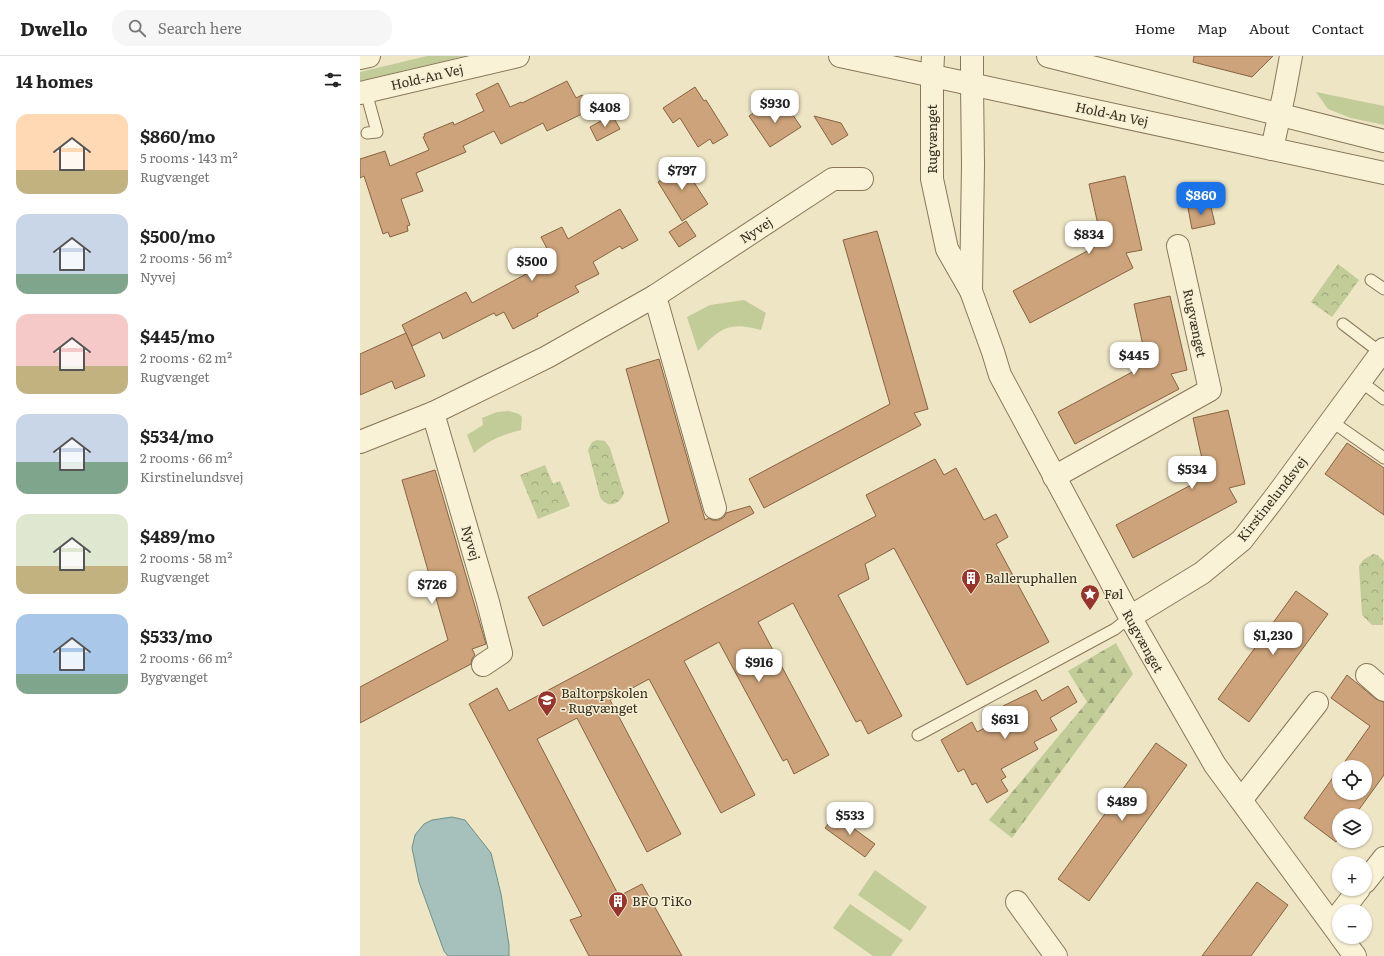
<!DOCTYPE html>
<meta charset="utf-8">
<style>
body{margin:0;font-family:Literata,serif;background:#f6f6f6;color:#222;height:100vh;display:flex;flex-direction:column;font-size:15px;white-space:nowrap}
*{box-sizing:border-box;margin:0}
p{font-size:13px;color:#767676}
.icon{flex:none;width:22px;height:22px;fill:none;stroke:currentColor;stroke-width:2;stroke-linecap:round;stroke-linejoin:round}
.map{position:relative;flex:1;overflow:hidden}
.panel{display:flex;flex-direction:column;background:#fff;width:360px}
.panel>*{flex:none}
.controls{position:absolute;left:972px;top:704px;display:grid;gap:8px}
.controls a{display:grid;place-items:center;width:40px;height:40px;border-radius:50%;background:#fff;box-shadow:0 1px 3px #0004;font-size:20px}
.price{position:absolute;translate:-50% -34px;padding:0 9px;border-radius:8px;background:#fff;color:#222;font-size:13px;line-height:26px;filter:drop-shadow(0 1px 2px #0008)}
.price::after{content:'';position:absolute;left:50%;top:24px;width:12px;height:9px;margin-left:-6px;background:inherit;clip-path:polygon(0 0,100% 0,50% 100%)}
.price.selected{background:#1a73e8;color:#fff}
ul{padding:0;list-style:none}
li{display:flex;align-items:center;gap:12px;height:100px;padding:0 16px}
li span{display:grid;place-items:center;flex:none;width:112px;height:80px;border-radius:12px;color:#555}
li>.icon{margin-inline-start:auto}
span .icon{width:48px;height:48px;fill:#fffc;stroke-width:1}
li b{font-size:17px}
h2{display:flex;justify-content:space-between;align-items:center;height:48px;padding:0 16px;font-size:17px}
header{display:flex;align-items:center;gap:24px;box-sizing:border-box;height:56px;padding:0 20px;background:#fff;border-bottom:1px solid #e0e0e0}
header strong{font-size:19px}
nav{display:flex;gap:22px;margin-inline-start:auto;font-size:14px}
.search{width:280px;height:36px;background:#f6f6f6;display:flex;align-items:center;gap:10px;box-sizing:border-box;padding:0 14px;border-radius:16px;color:#767676;font-size:15px}
main{display:flex;flex:1;min-height:0}
.map>svg:first-child{display:block}
.grass{fill:#c1cc98}
.forest{fill:url(#forest-firs)}
.park{fill:url(#park-crowns)}
.water{fill:#a6c1bb;stroke:#6d8f8a}
.building{fill:#cca37a;stroke:#886340}
.lines{fill:none;stroke-linecap:round;stroke-linejoin:round}
.service-casing{stroke:#89775a;stroke-width:13}
.minor-casing{stroke:#89775a;stroke-width:24}
.tertiary-casing{stroke:#89775a;stroke-width:24}
.service{stroke:#f9f2d7;stroke-width:11}
.minor{stroke:#f9f2d7;stroke-width:22}
.tertiary{stroke:#f9f2d7;stroke-width:22}
.labels{text-anchor:middle;stroke-width:3;stroke-linejoin:round;paint-order:stroke}
.street-label{font-size:13px;fill:#392d1e;stroke:#f5efd4}
.poi-label{font-size:13px;fill:#392d1e;stroke:#f5efd4;text-anchor:start}
</style>
<header>
<strong>Dwello</strong>
<div class="search"><svg class="icon" aria-label="search" viewBox="0 0 24 24"><circle cx="10" cy="10" r="6"/><path d="M15 15l6 6"/></svg>Search here</div>
<nav><a>Home</a><a>Map</a><a>About</a><a>Contact</a></nav>
</header>
<main>
<section class="panel">
<h2>14 homes<svg class="icon" aria-label="filters" viewBox="0 0 24 24"><path d="M4 7h16M4 17h16"/><circle cx="9" cy="7" r="2"/><circle cx="15" cy="17" r="2"/></svg></h2>
<ul>
<li><span style="background:linear-gradient(#ffd9b3 70%,#c2b280 0)"><svg class="icon" aria-label="home" viewBox="0 0 24 24"><path d="M3 11l9-7 9 7M6 9v11h12V9"/></svg></span><div><b>$860/mo</b><p>5 rooms · 143 m²</p><p>Rugvænget</p></div></li>
<li><span style="background:linear-gradient(#c9d6e8 75%,#7fa58c 0)"><svg class="icon" aria-label="home" viewBox="0 0 24 24"><path d="M3 11l9-7 9 7M6 9v11h12V9"/></svg></span><div><b>$500/mo</b><p>2 rooms · 56 m²</p><p>Nyvej</p></div></li>
<li><span style="background:linear-gradient(#f6c9c9 65%,#c2b280 0)"><svg class="icon" aria-label="home" viewBox="0 0 24 24"><path d="M3 11l9-7 9 7M6 9v11h12V9"/></svg></span><div><b>$445/mo</b><p>2 rooms · 62 m²</p><p>Rugvænget</p></div></li>
<li><span style="background:linear-gradient(#c9d6e8 60%,#7fa58c 0)"><svg class="icon" aria-label="home" viewBox="0 0 24 24"><path d="M3 11l9-7 9 7M6 9v11h12V9"/></svg></span><div><b>$534/mo</b><p>2 rooms · 66 m²</p><p>Kirstinelundsvej</p></div></li>
<li><span style="background:linear-gradient(#dfe7d0 65%,#c2b280 0)"><svg class="icon" aria-label="home" viewBox="0 0 24 24"><path d="M3 11l9-7 9 7M6 9v11h12V9"/></svg></span><div><b>$489/mo</b><p>2 rooms · 58 m²</p><p>Rugvænget</p></div></li>
<li><span style="background:linear-gradient(#a9c7e8 75%,#7fa58c 0)"><svg class="icon" aria-label="home" viewBox="0 0 24 24"><path d="M3 11l9-7 9 7M6 9v11h12V9"/></svg></span><div><b>$533/mo</b><p>2 rooms · 66 m²</p><p>Bygvænget</p></div></li>
</ul>
</section>
<div class="map">
<svg width="1024" height="900" viewBox="0 0 1024 900">
<defs>
<pattern id="forest-firs" width="22" height="20" patternUnits="userSpaceOnUse"><rect width="22" height="20" fill="#c1cc98"/><path d="M5 1l3.5 6h-7zM16 11l3.5 6h-7z" fill="#9ea67b"/></pattern>
<pattern id="park-crowns" width="20" height="18" patternUnits="userSpaceOnUse"><rect width="20" height="18" fill="#c1cc98"/><path d="M2 6a3 3 0 1 1 6 0M12 15a3 3 0 1 1 6 0" fill="none" stroke="#9ea67b"/></pattern>
</defs>
<rect width="100%" height="100%" fill="#eee5c4"/>
<g class="grass">
<polygon points="67,0 105,0 0,25 0,16"/>
<polygon points="956,36 1024,50 1024,69 991,62 968,53"/>
<path d="M 384,244 L 406,257 L 401,274 C 369,265 360,272 338,295 L 327,261 L 350,249 Z"/>
<path d="M 149,355 L 159,358 L 162,361 L 161,374 C 141,379 129,384 114,397 L 107,379 L 123,369 L 122,362 L 137,356 Z"/>
<polygon points="515,814 567,851 550,875 498,839"/>
<polygon points="490,848 543,884 531,900 513,900 473,872"/>
</g>
<polygon class="forest" points="756,587 773,618 652,782 629,764 727,646 708,615"/>
<g class="park">
<polygon points="978,208 999,224 972,261 951,246"/>
<path d="M 237,384 L 245,385 L 250,392 L 264,437 C 260,449 247,453 240,441 L 228,394 L 232,386 Z"/>
<polygon points="185,409 193,428 200,425 210,450 178,463 160,419"/>
<polygon points="1013,498 1017,499 1024,505 1023,569 1012,569 1002,559 999,510 1003,504"/>
</g>
<polygon class="water" points="92,761 105,764 131,797 141,838 149,889 149,900 88,900 84,895 59,826 52,792 55,779 64,768 72,764"/>
<g class="building">
<polygon points="834,0 913,0 892,21 833,6"/>
<polygon points="207,25 216,42 222,39 228,55 187,75 183,67 141,88 134,75 103,90 106,96 56,117 63,135 41,143 50,169 47,170 48,175 30,181 28,176 23,178 4,120 0,122 0,103 25,95 30,110 69,94 63,81 65,80 64,78 93,66 94,69 124,55 116,38 138,27 150,51 161,46 162,47"/>
<polygon points="335,31 344,45 346,44 368,79 353,88 350,83 338,91 320,62 313,67 303,52"/>
<polygon points="426,49 441,71 410,91 389,60 404,50 410,59"/>
<polygon points="252,59 260,73 237,85 230,71"/>
<polygon points="454,60 481,67 488,79 472,89"/>
<polygon points="318,102 348,148 322,165 298,126 308,119 304,111"/>
<polygon points="765,120 782,194 766,197 773,212 670,267 653,235 742,187 729,128"/>
<polygon points="850,147 855,168 832,173 828,152"/>
<polygon points="260,153 278,184 262,193 260,190 233,206 239,218 215,230 219,236 177,258 178,260 153,273 144,256 136,260 134,257 83,283 80,276 52,290 42,269 106,236 112,247 183,209 181,205 191,200 181,181 202,171 208,183"/>
<polygon points="326,165 336,180 319,191 309,176"/>
<polygon points="517,175 568,353 554,357 561,369 404,452 389,423 530,348 483,184"/>
<polygon points="810,240 827,314 811,318 819,333 715,388 698,356 787,308 774,248"/>
<polygon points="46,277 65,320 35,333 32,325 0,339 0,298"/>
<polygon points="299,303 345,464 349,462 352,464 359,464 364,461 366,457 390,450 394,457 183,570 168,541 309,466 266,313"/>
<polygon points="868,354 885,428 869,432 877,446 773,502 756,469 846,421 833,362"/>
<polygon points="987,387 1024,412 1024,459 965,418"/>
<polygon points="575,403 584,419 596,412 624,464 636,458 648,481 636,488 689,586 607,629 534,492 505,508 509,523 478,539 542,660 508,678 501,664 496,666 433,547 398,566 469,699 434,718 427,703 423,705 359,586 324,605 395,739 361,757 289,623 250,644 321,778 287,796 217,662 177,683 259,840 282,828 322,900 229,900 210,864 222,860 109,648 137,632 149,655 516,460 506,439"/>
<polygon points="75,414 126,588 112,593 115,599 112,603 111,608 0,667 0,631 88,584 42,424"/>
<polygon points="936,535 968,558 889,666 858,643"/>
<polygon points="987,619 1016,643 1024,646 1024,719 995,759 979,759 979,781 976,786 944,762 979,713 979,737 1005,737 1005,711 981,711 1010,670 971,642"/>
<polygon points="708,630 717,646 690,662 697,674 674,686 678,693 641,713 646,721 641,724 648,735 627,747 616,727 612,729 604,713 598,716 581,684 612,666 617,676 648,660 643,650 676,634 682,645"/>
<polygon points="796,687 827,709 729,845 698,823"/>
<polygon points="475,759 515,788 505,801 465,772"/>
<polygon points="897,826 928,849 891,900 842,900"/>
</g>
<g class="lines">
<g class="service-casing">
<g id="service">
<polyline points="6,36 17,76 7,77"/>
<polyline points="1011,224 1024,233"/>
<polyline points="983,268 1021,297"/>
<polyline points="1000,325 1024,343"/>
<polyline points="971,365 1024,402"/>
<polyline points="558,679 755,573 770,561"/>
</g>
</g>
<g class="minor-casing">
<g id="minor">
<polyline points="572,19 572,123 587,193 611,235 633,296 640,319 770,561 855,709 979,878"/>
<polyline points="912,93 924,38 931,0"/>
<polyline points="611,235 613,109 612,28"/>
<polyline points="295,240 355,452"/>
<polyline points="73,357 128,546 141,597 123,609"/>
<polyline points="0,386 73,357 187,301 295,240 473,123 502,123"/>
<polyline points="694,421 850,334 818,190"/>
<polyline points="770,561 842,517 882,484 916,440 1024,293"/>
<polyline points="1007,619 1024,634"/>
<polyline points="881,744 957,647"/>
<polyline points="1005,826 1024,802"/>
<polyline points="657,846 696,900"/>
<polyline points="982,855 999,833"/>
<polyline points="981,881 995,900"/>
</g>
</g>
<g class="tertiary-casing">
<g id="tertiary">
<polyline points="480,0 1024,117"/>
<polyline points="612,0 612,28"/>
<polyline points="688,0 1024,85"/>
<polyline points="0,2 9,0"/>
<polyline points="572,19 573,0"/>
<polyline points="0,37 158,0"/>
</g>
</g>
<use href="#service" class="service"/>
<use href="#minor" class="minor"/>
<use href="#tertiary" class="tertiary"/>
</g>
<defs>
<g id="building-pin" transform="scale(1)"><path d="M0 17L-7.5 6A9.5 9.5 0 1 1 7.5 6Z" fill="#97342b" stroke="#f5efd4"/><path d="M-4-6H4V6H1V3H-1V6H-4ZM-2.5-4.3h1.7v1.8h-1.7ZM.8-4.3h1.7v1.8H.8ZM-2.5-1h1.7V.8h-1.7ZM.8-1h1.7V.8H.8Z" fill="#fff"/></g>
<g id="sight-pin" transform="scale(1)"><path d="M0 17L-7.5 6A9.5 9.5 0 1 1 7.5 6Z" fill="#97342b" stroke="#f5efd4"/><path d="M0-6L1.8-2.2L6-1.7L2.9 1.2L3.7 5.4L0 3.3L-3.7 5.4L-2.9 1.2L-6-1.7L-1.8-2.2Z" fill="#fff"/></g>
<g id="school-pin" transform="scale(1)"><path d="M0 17L-7.5 6A9.5 9.5 0 1 1 7.5 6Z" fill="#97342b" stroke="#f5efd4"/><path d="M0-5L7-2L0 1L-7-2ZM-4 1L0 2.5L4 1V4Q0 6-4 4Z" fill="#fff"/></g>
</defs>
<g fill-rule="evenodd">
<use href="#building-pin" x="611" y="522"/>
<use href="#sight-pin" x="730" y="538"/>
<use href="#school-pin" x="187" y="644"/>
<use href="#building-pin" x="258" y="845"/>
</g>
<g class="labels">
<g class="street-label">
<text transform="translate(67 21) rotate(-13)" y="5">Hold-An Vej</text>
<text transform="translate(752 58) rotate(12)" y="5">Hold-An Vej</text>
<text transform="translate(572 83) rotate(-90)" y="5">Rugvænget</text>
<text transform="translate(396 174) rotate(-33)" y="5">Nyvej</text>
<text transform="translate(835 267) rotate(78)" y="5">Rugvænget</text>
<text transform="translate(912 443) rotate(-52)" y="5">Kirstinelundsvej</text>
<text transform="translate(111 487) rotate(74)" y="5">Nyvej</text>
<text transform="translate(783 585) rotate(61)" y="5">Rugvænget</text>
</g>
<g class="poi-label">
<text x="625" y="527">Balleruphallen</text>
<text x="744" y="543">Føl</text>
<text x="201" y="642">Baltorpskolen<tspan x="201" dy="15">- Rugvænget</tspan></text>
<text x="272" y="850">BFO TiKo</text>
</g>
</g>
</svg>
<div class="controls">
<a><svg class="icon" aria-label="locate" viewBox="0 0 24 24"><circle cx="12" cy="12" r="6"/><path d="M12 2v4M12 18v4M2 12h4M18 12h4"/></svg></a>
<a><svg class="icon" aria-label="layers" viewBox="0 0 24 24"><path d="M12 4l9 5-9 5-9-5zM3 14l9 5 9-5"/></svg></a>
<a>+</a>
<a>−</a>
</div>
<b class="price" style="left:415px;top:68px">$930</b>
<b class="price" style="left:245px;top:72px">$408</b>
<b class="price" style="left:322px;top:135px">$797</b>
<b class="price selected" style="left:841px;top:160px">$860</b>
<b class="price" style="left:729px;top:199px">$834</b>
<b class="price" style="left:172px;top:226px">$500</b>
<b class="price" style="left:774px;top:320px">$445</b>
<b class="price" style="left:832px;top:434px">$534</b>
<b class="price" style="left:72px;top:549px">$726</b>
<b class="price" style="left:913px;top:600px">$1,230</b>
<b class="price" style="left:399px;top:627px">$916</b>
<b class="price" style="left:645px;top:684px">$631</b>
<b class="price" style="left:762px;top:766px">$489</b>
<b class="price" style="left:490px;top:780px">$533</b>
</div>
</main>
